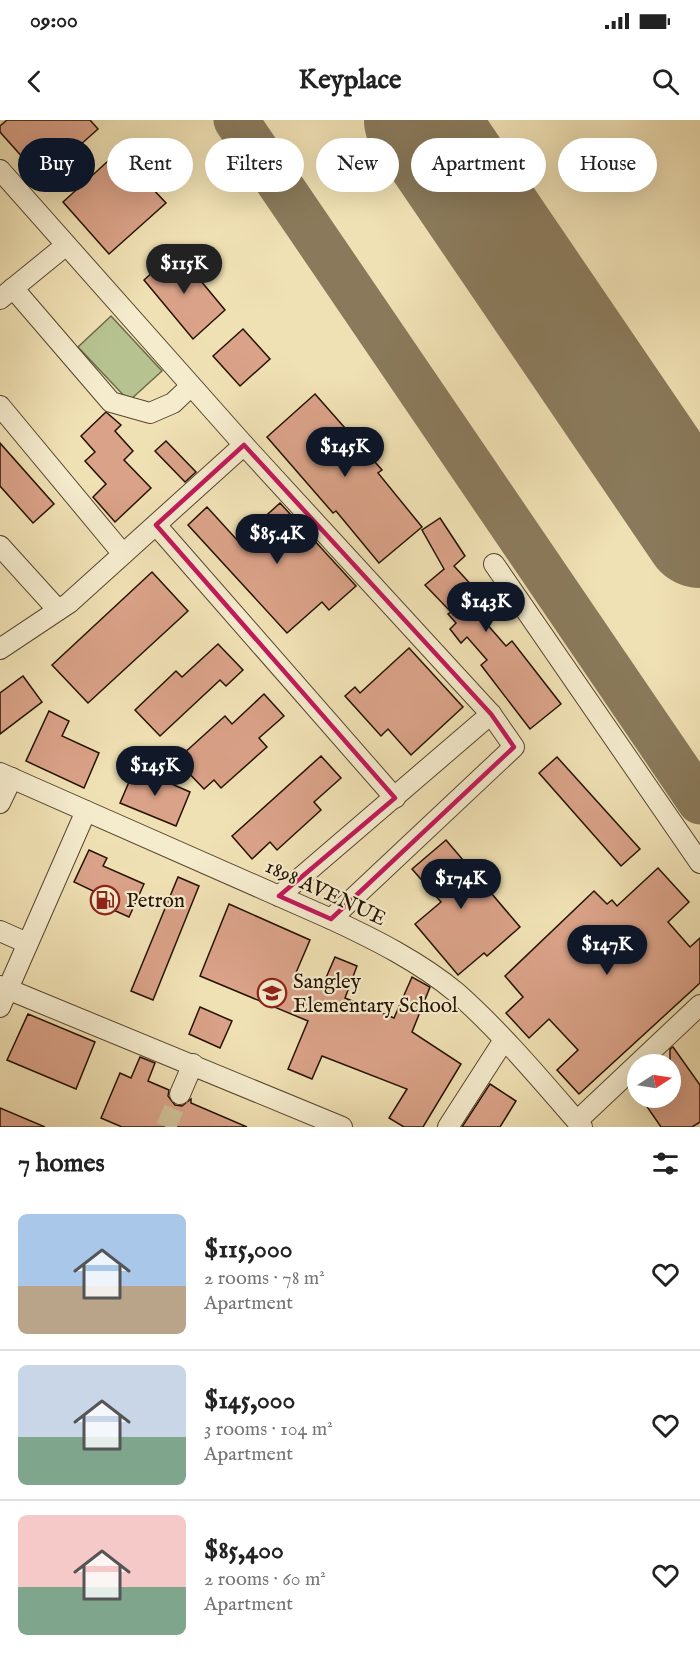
<!DOCTYPE html>
<meta charset="utf-8">
<style>
body{margin:0;font-family:"IM FELL English",serif;background:#f6f6f6;color:#222;height:100vh;display:flex;flex-direction:column;font-size:22px;white-space:nowrap}
*{box-sizing:border-box;margin:0}
p{font-size:20px;color:#767676}
.icon{flex:none;width:33px;height:33px;fill:none;stroke:currentColor;stroke-width:2;stroke-linecap:round;stroke-linejoin:round}
.map{position:relative;height:1007px;overflow:hidden}
.drawer{display:flex;flex-direction:column;background:#fff;flex:1}
.drawer>*{flex:none}
.top-card{position:absolute;left:18px;top:18px;width:664px;height:54px;display:flex;gap:12px}
.needle{width:39px;rotate:78deg}
.controls{position:absolute;left:627px;top:934px;display:grid;gap:12px}
.controls a{display:grid;place-items:center;width:54px;height:54px;border-radius:50%;background:#fff;box-shadow:0 6px 24px #0002;font-size:30px}
.price{position:absolute;translate:-50% -51px;padding:0 14px;border-radius:21px;background:#111827;color:#fff;font-size:20px;line-height:39px;filter:drop-shadow(0 2px 3px #0008)}
.price::after{content:'';position:absolute;left:50%;top:36px;width:18px;height:14px;margin-left:-9px;background:inherit;clip-path:polygon(0 0,100% 0,50% 100%)}
.price.on{background:#222;color:#fff}
ul{padding:0;list-style:none}
li{display:flex;align-items:center;gap:18px;height:150px;padding:0 18px}
li+li{border-top:2px solid #e0e0e0}
li span{display:grid;place-items:center;flex:none;width:168px;height:120px;border-radius:9px;color:#555}
li>.icon{margin-inline-start:auto}
span .icon{width:72px;height:72px;fill:#fffc;stroke-width:1}
li b{font-size:26px}
h2{display:flex;justify-content:space-between;align-items:center;height:72px;padding:0 18px;font-size:26px}
.pill{padding:0 21px;border-radius:27px;background:#fff;box-shadow:0 6px 24px #0002;font-size:21px;line-height:54px}
.pill.on{background:#111827;color:#fff}
.status{display:flex;justify-content:space-between;align-items:center;height:42px;padding:0 30px;background:#fff;direction:ltr}
.status svg{height:16px;fill:currentColor}
header{display:flex;justify-content:space-between;align-items:center;height:78px;padding:0 18px;background:#fff;font-size:27px;font-weight:700}
.map>svg:first-child{display:block}
.green{fill:#b6c390;stroke:#6d6a49;stroke-width:1.5}
.lines{fill:none;stroke-linecap:round;stroke-linejoin:round}
.taxiway{stroke:#8a7a5b;stroke-width:45}
.runway{stroke:#8a7a5b;stroke-width:112}
.building{fill:#daa288;stroke:#241202;stroke-width:1.5}
.minor-tunnel{stroke:#d1c299;stroke-width:20;stroke-dasharray:20 10;stroke-linecap:butt}
.minor-casing{stroke:#57462e;stroke-width:22}
.minor{stroke:#f5ecce;stroke-width:20}
.marked{fill:none;stroke:#c2185b;stroke-width:4.5;stroke-linejoin:round}
.labels{text-anchor:middle;stroke-width:4.5;stroke-linejoin:round;paint-order:stroke}
.street-label{font-size:21px;fill:#241202;stroke:#f5ecce}
.poi-label{font-size:21px;fill:#241202;stroke:#f5ecce;text-anchor:start}
</style>
<div class="status"><b>09:00</b><svg viewBox="0 0 49 12"><path d="M0 12V9h3v3zM5 12V6h3v6zM10 12V3h3v9zM15 12V0h3v12zM26 1h20v11H26zM47 4h2v5h-2z"/></svg></div>
<header><svg class="icon" aria-label="back" viewBox="0 0 24 24"><path d="M15 5l-7 7 7 7"/></svg>Keyplace<svg class="icon" aria-label="search" viewBox="0 0 24 24"><circle cx="10" cy="10" r="6"/><path d="M15 15l6 6"/></svg></header>
<div class="map">
<svg width="700" height="1007" viewBox="0 0 700 1007">
<rect width="100%" height="100%" fill="#f0e1b4"/>
<filter id="stains"><feTurbulence type="fractalNoise" baseFrequency=".00333" numOctaves="4"/><feColorMatrix values="0 0 0 0 .2 0 0 0 0 .09 0 0 0 0 .02 0 0 0 .5 -.17"/></filter>
<radialGradient id="worn" r=".72"><stop offset=".6" stop-color="#630" stop-opacity="0"/><stop offset="1" stop-color="#630" stop-opacity=".3"/></radialGradient>
<polygon class="green" points="111,196 162,251 129,281 78,227"/>
<g class="lines">
<polyline class="taxiway" points="236,0 700,682"/>
<polyline class="runway" points="420,0 700,412"/>
</g>
<g class="building">
<polygon points="7,0 90,0 98,9 42,59 0,12 0,6"/>
<polygon points="118,32 166,83 109,134 63,82"/>
<polygon points="176,131 225,190 193,219 144,160"/>
<polygon points="243,209 270,239 240,266 213,236"/>
<polygon points="315,274 382,350 378,353 422,407 379,443 336,391 333,393 267,317"/>
<polygon points="106,292 121,305 115,311 133,331 124,340 151,368 115,402 93,377 106,364 85,341 95,332 81,316"/>
<polygon points="166,321 196,352 185,362 155,331"/>
<polygon points="0,323 54,384 33,403 0,366"/>
<polygon points="280,383 356,466 329,490 322,482 287,513 188,405 207,387 238,421"/>
<polygon points="440,398 465,436 454,446 476,470 471,473 492,496 485,502 506,526 512,521 561,584 530,609 481,545 487,540 467,517 461,523 450,509 456,503 448,494 451,492 425,465 444,449 422,410"/>
<polygon points="152,452 188,491 88,583 52,545"/>
<polygon points="218,524 243,550 226,566 220,560 160,616 135,590 176,551 182,557"/>
<polygon points="409,528 463,587 411,635 388,609 381,616 345,576 355,567 360,573"/>
<polygon points="23,556 42,582 0,614 0,573"/>
<polygon points="264,574 284,596 259,618 267,627 221,668 214,660 204,669 184,648 189,643 182,635 225,596 232,604"/>
<polygon points="49,591 69,601 62,616 99,633 84,668 26,641"/>
<polygon points="321,636 341,658 314,682 321,690 277,730 270,722 252,739 232,716"/>
<polygon points="557,637 640,729 621,746 539,653"/>
<polygon points="135,648 190,672 176,706 120,683"/>
<polygon points="446,720 520,807 487,836 484,833 458,855 415,804 441,782 412,749"/>
<polygon points="89,730 107,738 103,746 144,764 129,797 109,788 112,780 74,762"/>
<polygon points="658,748 689,782 668,802 690,827 700,818 700,863 579,974 557,950 578,930 549,899 529,918 506,893 523,877 505,856 594,771 607,784 612,780 617,786"/>
<polygon points="178,757 199,766 153,880 131,871"/>
<polygon points="229,784 310,820 295,855 322,867 335,837 357,846 345,878 394,898 412,857 430,867 412,912 461,944 423,1007 404,1007 389,998 407,969 322,936 312,959 288,949 308,901 200,856"/>
<polygon points="200,887 232,901 220,928 189,914"/>
<polygon points="28,894 95,922 76,969 7,940"/>
<polygon points="673,927 700,965 700,1002 692,1007 661,1007 641,978 670,978 670,929"/>
<polygon points="140,937 155,943 148,961 169,970 168,976 175,985 182,986 191,979 191,983 247,1007 122,1007 101,998 120,953 131,958"/>
<polygon points="490,964 516,981 500,1007 462,1007"/>
<polygon points="0,988 45,1007 0,1007"/>
</g>
<g class="lines">
<polyline class="minor-tunnel" points="166,1007 180,974"/>
<g class="minor-casing">
<g id="minor">
<polyline points="0,50 244,325 491,594 514,627 331,799"/>
<polyline points="13,168 111,282 150,293 173,283 191,266"/>
<polyline points="0,179 65,126"/>
<polyline points="0,286 123,434"/>
<polyline points="156,405 395,678"/>
<polyline points="0,426 58,490"/>
<polyline points="494,444 700,743"/>
<polyline points="0,529 69,483 244,325"/>
<path d="M 0,653 L 331,799 C 374,819 420,842 457,873 C 502,913 542,961 582,1007"/>
<polyline points="0,683 12,658"/>
<polyline points="279,776 491,594"/>
<polyline points="0,811 27,823"/>
<polyline points="0,866 342,1007"/>
<polyline points="0,887 86,691"/>
<polyline points="180,974 193,944"/>
<polyline points="577,1001 700,885"/>
<polyline points="448,1007 504,920"/>
</g>
</g>
<use href="#minor" class="minor"/>
</g>
<path class="marked" d="M 244,325 L 491,594 L 514,627 L 331,799 L 279,776 L 395,678 L 156,405 Z"/>
<defs>
<g id="fuel-ring" transform="scale(1.5)"><circle r="9.5" fill="#f5ecce" stroke="#8f2418" stroke-width="1.5"/><path d="M-5.5-6h7V0h2V4h1.3V-2.5L3-4.5l.8-.8L6-3V5H2.5V1h-1V6h-7ZM-4.2-4.7v3.2H.2V-4.7Z" fill="#8f2418"/></g>
<g id="school-ring" transform="scale(1.5)"><circle r="9.5" fill="#f5ecce" stroke="#8f2418" stroke-width="1.5"/><path d="M0-5L7-2L0 1L-7-2ZM-4 1L0 2.5L4 1V4Q0 6-4 4Z" fill="#8f2418"/></g>
</defs>
<g fill-rule="evenodd">
<use href="#fuel-ring" x="105" y="780"/>
<use href="#school-ring" x="272" y="873"/>
</g>
<g class="labels">
<g class="street-label">
<text transform="translate(326 772) rotate(25)" y="7">1898 AVENUE</text>
</g>
<g class="poi-label">
<text x="126" y="787">Petron</text>
<text x="293" y="868">Sangley<tspan x="293" dy="24">Elementary School</tspan></text>
</g>
</g>
<rect width="100%" height="100%" filter="url(#stains)"/>
<rect width="100%" height="100%" fill="url(#worn)"/>
</svg>
<div class="controls">
<a><svg class="needle" viewBox="-14 -14 28 28"><path d="M0-13l5 13h-10z" fill="#e53935"/><path d="M0 13l5-13h-10z" fill="#767676"/></svg></a>
</div>
<b class="price on" style="left:184px;top:175px">$115K</b>
<b class="price" style="left:345px;top:358px">$145K</b>
<b class="price" style="left:277px;top:445px">$85.4K</b>
<b class="price" style="left:486px;top:513px">$143K</b>
<b class="price" style="left:155px;top:677px">$145K</b>
<b class="price" style="left:461px;top:790px">$174K</b>
<b class="price" style="left:607px;top:856px">$147K</b>
<div class="top-card">
<a class="pill on">Buy</a>
<a class="pill">Rent</a>
<a class="pill">Filters</a>
<a class="pill">New</a>
<a class="pill">Apartment</a>
<a class="pill">House</a>
</div>
</div>
<section class="drawer">
<h2>7 homes<svg class="icon" aria-label="filters" viewBox="0 0 24 24"><path d="M4 7h16M4 17h16"/><circle cx="9" cy="7" r="2"/><circle cx="15" cy="17" r="2"/></svg></h2>
<ul>
<li><span style="background:linear-gradient(#a9c7e8 60%,#b9a48a 0)"><svg class="icon" aria-label="home" viewBox="0 0 24 24"><path d="M3 11l9-7 9 7M6 9v11h12V9"/></svg></span><div><b>$115,000</b><p>2 rooms · 78 m²</p><p>Apartment</p></div><svg class="icon" aria-label="heart" viewBox="0 0 24 24"><path d="M12 20l-8-8c-3-5 5-10 8-4 3-6 11-1 8 4z"/></svg></li>
<li><span style="background:linear-gradient(#c9d6e8 60%,#7fa58c 0)"><svg class="icon" aria-label="home" viewBox="0 0 24 24"><path d="M3 11l9-7 9 7M6 9v11h12V9"/></svg></span><div><b>$145,000</b><p>3 rooms · 104 m²</p><p>Apartment</p></div><svg class="icon" aria-label="heart" viewBox="0 0 24 24"><path d="M12 20l-8-8c-3-5 5-10 8-4 3-6 11-1 8 4z"/></svg></li>
<li><span style="background:linear-gradient(#f6c9c9 60%,#7fa58c 0)"><svg class="icon" aria-label="home" viewBox="0 0 24 24"><path d="M3 11l9-7 9 7M6 9v11h12V9"/></svg></span><div><b>$85,400</b><p>2 rooms · 60 m²</p><p>Apartment</p></div><svg class="icon" aria-label="heart" viewBox="0 0 24 24"><path d="M12 20l-8-8c-3-5 5-10 8-4 3-6 11-1 8 4z"/></svg></li>
</ul>
</section>
